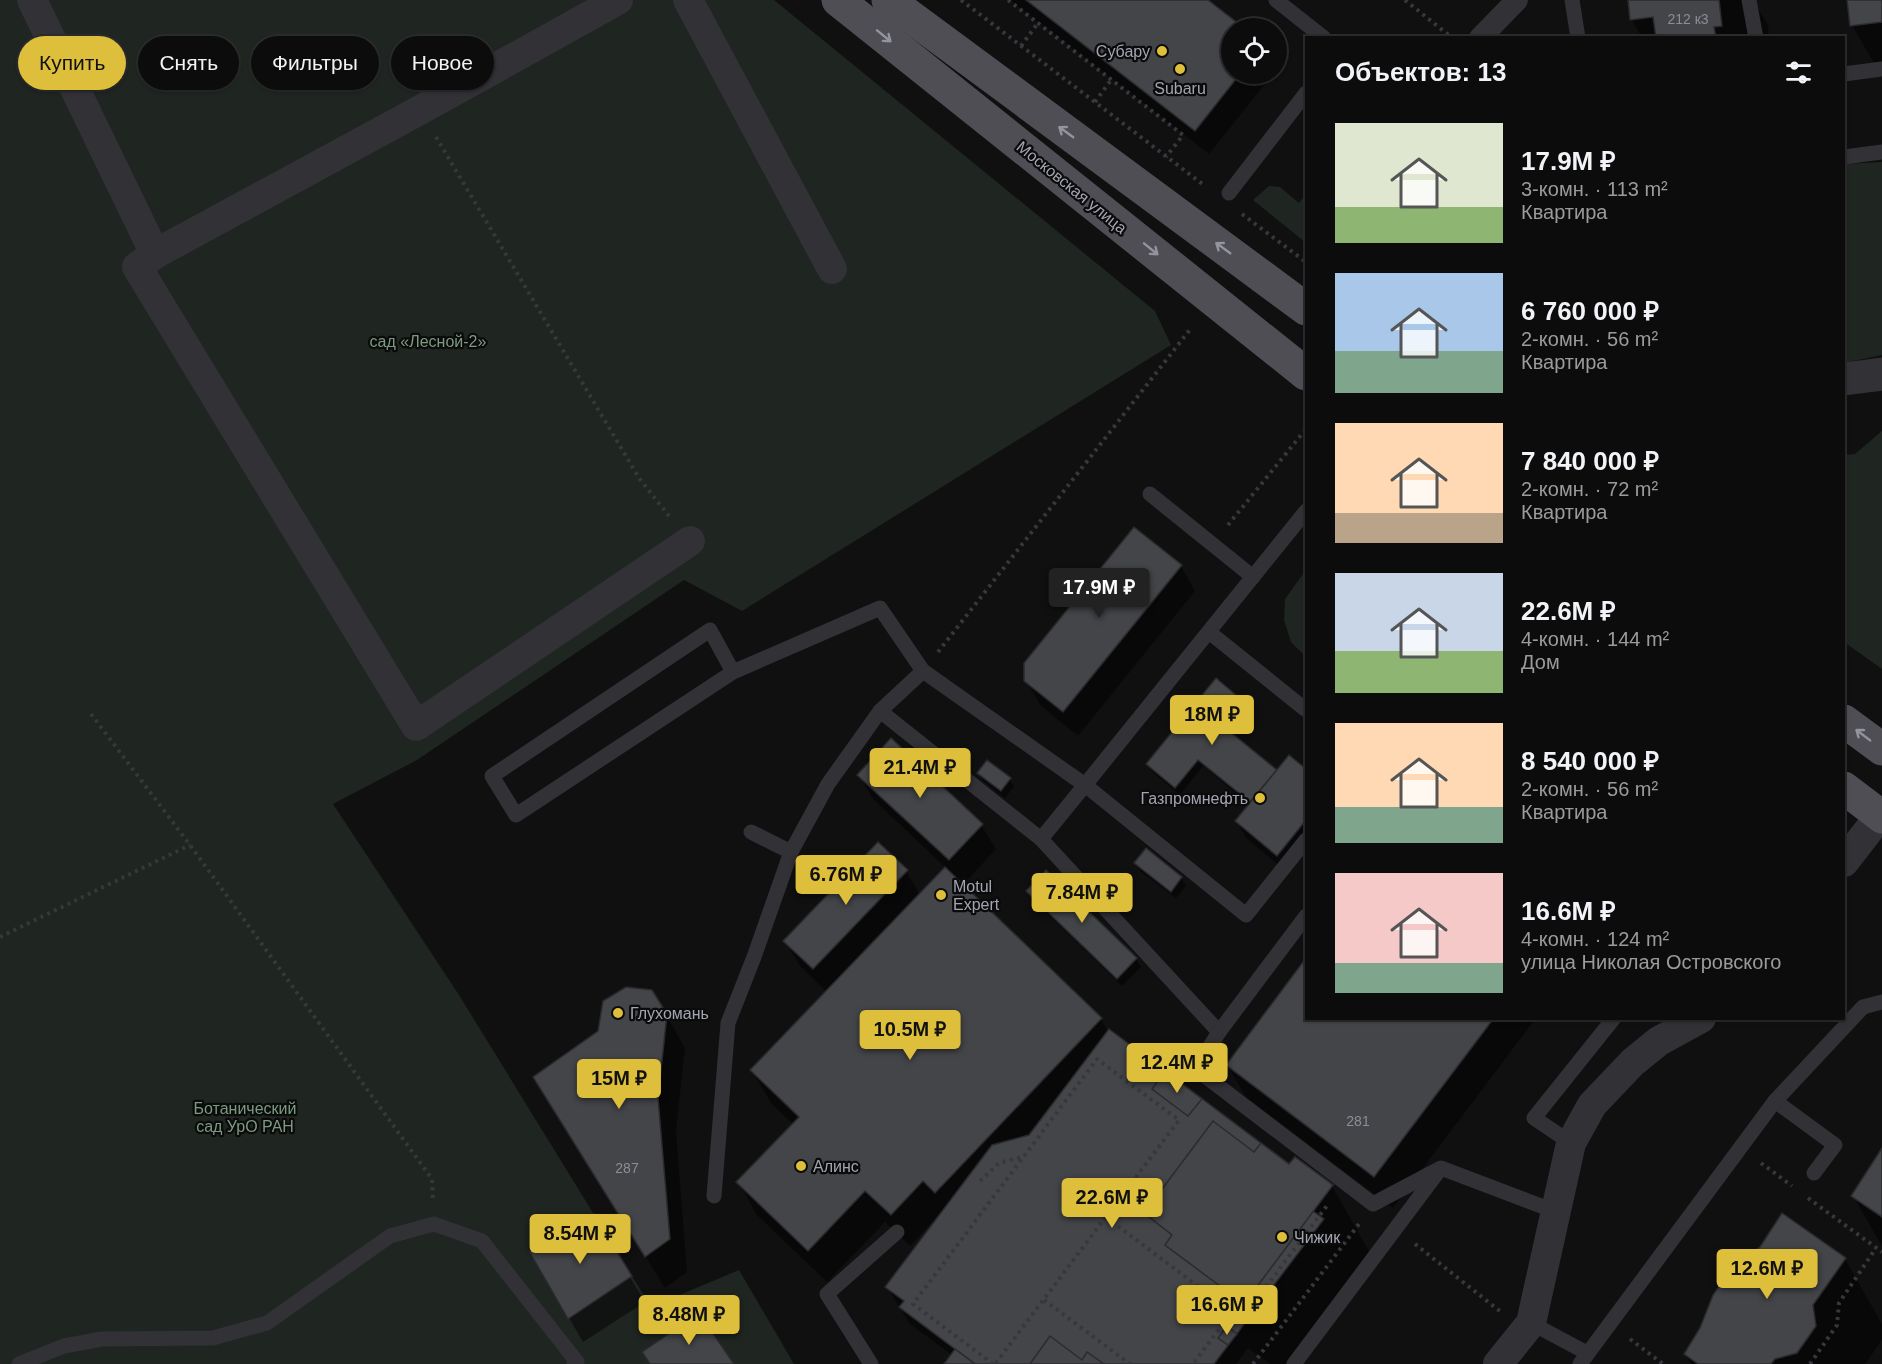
<!DOCTYPE html>
<html lang="ru">
<meta charset="utf-8">
<style>
body{margin:0;font-family:Arial,sans-serif;background:#151516;color:#f1f3f6;height:100vh;display:flex;flex-direction:column;font-size:22px;white-space:nowrap}
*{box-sizing:border-box;margin:0}
p{font-size:20px;color:#9a9b9d}
.icon{flex:none;width:33px;height:33px;fill:none;stroke:currentColor;stroke-width:2;stroke-linecap:round;stroke-linejoin:round}
.map{position:relative;flex:1;overflow:hidden}
.details{position:absolute;left:1305px;top:36px;width:540px;height:984px;display:flex;flex-direction:column;background:#0c0c0d;border-radius:0px;box-shadow:0 2px 4px #0004,0 0 0 2px #2c2c2e}
.details>*{flex:none}
.hud{position:absolute;left:18px;top:36px;width:570px;height:54px;display:flex;gap:12px}
.buttons{position:absolute;left:1221px;top:18px;display:grid;gap:12px}
.buttons a{display:grid;place-items:center;width:66px;height:66px;border-radius:50%;background:#0c0c0d;box-shadow:0 2px 4px #0004,0 0 0 2px #2c2c2e;font-size:30px}
.price{position:absolute;translate:-50% -51px;padding:0 14px;border-radius:6px;background:#debf3b;color:#111;font-size:20px;line-height:39px;filter:drop-shadow(0 2px 3px #0008)}
.price::after{content:'';position:absolute;left:50%;top:36px;width:18px;height:14px;margin-left:-9px;background:inherit;clip-path:polygon(0 0,100% 0,50% 100%)}
.price.selected{background:#222;color:#fff}
ul{padding:0;list-style:none}
li{display:flex;align-items:center;gap:18px;height:150px;padding:0 30px}
li span{display:grid;place-items:center;flex:none;width:168px;height:120px;border-radius:0px;color:#555}
li>.icon{margin-inline-start:auto}
span .icon{width:72px;height:72px;fill:#fffc;stroke-width:1}
li b{font-size:26px}
h2{display:flex;justify-content:space-between;align-items:center;height:72px;padding:0 30px;font-size:26px}
.chip{padding:0 21px;border-radius:27px;background:#0c0c0d;box-shadow:0 2px 4px #0004,0 0 0 2px #2c2c2e;font-size:21px;line-height:54px}
.chip.selected{background:#debf3b;color:#111}
.map>svg:first-child{display:block}
.green{fill:#1f2520}
.shadow{fill:#0007}
.building{fill:#444549;stroke:#2b2a2d;stroke-width:1.5}
.lines{fill:none;stroke-linecap:round;stroke-linejoin:round}
.path{stroke:#37383d;stroke-width:4;stroke-dasharray:3 4.5;stroke-linecap:butt}
.service{stroke:#313136;stroke-width:15}
.pedestrian{stroke:#313136;stroke-width:22}
.minor{stroke:#313136;stroke-width:30}
.tertiary{stroke:#313136;stroke-width:33}
.primary{stroke:#4e4e54;stroke-width:33}
.oneway{stroke:#92949e}
.poi-dot{fill:#debf3b;stroke:#0b0b0c;stroke-width:2}
.labels{text-anchor:middle;stroke-width:4.5;stroke-linejoin:round;paint-order:stroke}
.number-label{font-size:14px;fill:#8b8d97}
.poi-label{font-size:16px;fill:#a3a5b1;stroke:#0b0b0c;text-anchor:start}
.street-label{font-size:16px;fill:#a3a5b1;stroke:#0b0b0c}
.park-label{font-size:16px;fill:#7b9a81;stroke:#0b0b0c}
</style>
<div class="map">
<svg width="1882" height="1364" viewBox="0 0 1882 1364">
<rect width="100%" height="100%" fill="#101011"/>
<g class="green">
<polygon points="0,0 774,0 1155,311 1171,345 742,611 684,580 417,760 333,804 459,995 651,1307 739,1270 794,1364 0,1364"/>
<polygon points="1882,162 1882,355 1844,363 1844,164"/>
<polygon points="1269,186 1280,187 1299,203 1306,194 1306,243 1253,200"/>
<polygon points="1882,431 1882,669 1844,642 1844,455 1855,454"/>
<polygon points="1306,570 1306,657 1291,642 1284,620 1285,599"/>
</g>
<g class="shadow">
<polygon points="1010,0 1205,0 1242,28 1232,28 1232,74 1273,74 1209,154"/>
<polygon points="1629,0 1753,0 1768,25 1769,38 1642,38 1632,20"/>
<polygon points="1849,0 1882,0 1882,77 1852,25"/>
<polygon points="1181,566 1195,591 1078,736 1041,706 1026,680"/>
<polygon points="1242,702 1247,709 1228,732 1276,773 1289,757 1306,771 1306,848 1287,872 1246,838 1237,822 1250,805 1203,766 1180,795 1152,772 1148,764"/>
<polygon points="978,773 1009,779 1014,786 1005,798 983,781"/>
<polygon points="859,775 981,825 996,849 962,886 1101,1019 1108,1032 1290,1167 1332,1186 1374,1260 1297,1364 1270,1364 1248,1348 1236,1364 946,1364 952,1355 910,1324 887,1287 938,1220 936,1218 910,1246 885,1222 827,1282 757,1215 738,1182 794,1125 771,1103 752,1071 827,992 800,966 785,941 906,871 920,895 946,868 873,799"/>
<polygon points="1136,863 1181,878 1186,886 1176,898 1140,871"/>
<polygon points="1046,872 1136,959 1141,967 1122,986 1032,899 1028,891"/>
<polygon points="1306,960 1306,1018 1536,1018 1393,1208 1246,1097 1227,1065"/>
<polygon points="666,1015 685,1048 676,1131 687,1272 665,1288 535,1078"/>
<polygon points="1882,1151 1882,1246 1853,1196"/>
<polygon points="593,1216 645,1302 583,1342 531,1252"/>
<polygon points="1762,1248 1845,1259 1882,1324 1882,1340 1865,1364 1691,1364 1685,1354"/>
</g>
<g class="building">
<polygon points="1026,0 1208,0 1244,28 1232,28 1232,74 1240,74 1195,131"/>
<polygon points="1628,0 1719,0 1722,26 1714,27 1716,38 1656,38 1653,17 1630,20"/>
<polygon points="1847,0 1882,0 1882,22 1850,26"/>
<polygon points="1134,527 1182,565 1063,712 1024,681 1024,663"/>
<polygon points="1216,678 1243,701 1223,726 1277,770 1250,802 1198,760 1175,788 1146,764"/>
<polygon points="891,738 983,824 949,860 857,775"/>
<polygon points="1289,755 1306,769 1306,820 1277,856 1235,821"/>
<polygon points="987,760 1011,778 1001,791 977,773"/>
<polygon points="878,842 908,870 813,969 783,941"/>
<polygon points="1146,848 1182,877 1171,892 1134,863"/>
<polygon points="945,867 1102,1018 935,1193 923,1181 891,1215 865,1191 808,1251 736,1182 799,1117 750,1070"/>
<polygon points="1046,870 1137,958 1117,979 1026,891"/>
<polygon points="1306,958 1306,1018 1494,1018 1374,1177 1226,1065"/>
<polygon points="626,987 652,990 667,1014 658,1098 670,1239 645,1257 533,1077 598,1031 603,1001"/>
<polygon points="1109,1029 1289,1164 1295,1157 1333,1185 1313,1211 1324,1219 1214,1364 975,1364 899,1307 904,1301 885,1287 992,1145 1029,1135"/>
<polygon points="1165,1071 1202,1099 1188,1116 1152,1089"/>
<polygon points="1213,1121 1254,1152 1261,1143 1289,1164 1295,1157 1333,1185 1244,1304 1165,1245 1172,1235 1144,1213"/>
<polygon points="1882,1148 1882,1217 1851,1196"/>
<polygon points="1782,1213 1846,1258 1813,1305 1816,1326 1797,1353 1775,1359 1771,1364 1698,1364 1684,1354 1700,1328 1713,1295 1734,1265 1760,1247"/>
<polygon points="594,1214 632,1276 568,1319 529,1251"/>
<polygon points="699,1313 734,1364 650,1364 642,1352"/>
<polygon points="1227,1326 1237,1334 1228,1345 1218,1338"/>
<polygon points="1050,1336 1082,1360 1087,1352 1104,1364 1030,1364"/>
<polygon points="955,1349 975,1364 944,1364"/>
</g>
<g class="lines">
<g class="path">
<polyline points="961,0 1205,186"/>
<polyline points="1008,0 1183,135 1166,157"/>
<polyline points="1405,0 1451,37"/>
<polyline points="1021,46 1038,23"/>
<polyline points="1095,102 1111,80"/>
<polyline points="436,137 639,478 669,516"/>
<polyline points="1242,214 1306,262"/>
<polyline points="1228,525 1306,429"/>
<polyline points="938,652 1192,327"/>
<polyline points="91,714 190,845 432,1179 433,1201"/>
<polyline points="0,937 190,845"/>
<polyline points="1761,1163 1792,1186"/>
<polyline points="980,1181 999,1163 1022,1157"/>
<polyline points="1808,1198 1882,1252"/>
<polyline points="1106,1217 1232,1312 1193,1364"/>
<polyline points="1415,1244 1501,1312"/>
<polyline points="1044,1300 1130,1364"/>
<polyline points="1232,1312 1242,1319 1329,1203"/>
<polyline points="1630,1339 1663,1364"/>
<polyline points="993,1364 913,1304 1097,1059 1179,1120 995,1364"/>
<polyline points="1253,1364 1359,1224"/>
<polyline points="1810,1364 1837,1325 1839,1303 1876,1248"/>
</g>
<g class="service">
<polyline points="1276,0 1324,38"/>
<polyline points="1572,0 1578,38"/>
<polyline points="1749,0 1756,38"/>
<polyline points="1844,74 1882,69"/>
<polyline points="1844,157 1882,152"/>
<polyline points="1229,193 1306,93"/>
<polyline points="1150,494 1253,577"/>
<polyline points="1306,511 1085,785 1246,915 1306,840"/>
<polyline points="1209,632 1306,710"/>
<polyline points="733,672 710,630 492,776 516,815 733,672 880,608 923,671 1085,785 1041,839 1219,1032 1196,1069 1373,1204 1441,1168 1554,1211"/>
<polyline points="880,711 1041,839"/>
<polyline points="751,832 791,852"/>
<polyline points="1219,1032 1306,916"/>
<polyline points="1775,1101 1835,1145 1814,1173"/>
<polyline points="1571,1143 1534,1118 1614,1018"/>
<polyline points="714,1196 728,1023 754,957 791,852 828,784 880,711 923,671"/>
<polyline points="1531,1323 1587,1353"/>
<polyline points="19,1364 64,1346 102,1339 213,1338 267,1323 390,1236 434,1224 482,1241 577,1362 574,1364"/>
<polyline points="871,1364 827,1294 897,1232"/>
<polyline points="1294,1364 1438,1172"/>
<polyline points="1580,1364 1775,1101 1863,1007 1882,1002"/>
</g>
<polyline class="pedestrian" points="1480,38 1517,0"/>
<g class="minor">
<polyline points="32,0 155,254"/>
<polyline points="618,0 420,110 155,254 137,267 416,726 690,541"/>
<polyline points="688,0 832,269"/>
<polyline points="1844,862 1882,813"/>
<polyline points="1498,1364 1531,1323 1571,1143 1592,1105 1633,1062 1659,1041 1701,1018"/>
</g>
<polyline class="tertiary" points="1844,379 1882,374"/>
<g class="primary">
<polyline points="838,0 1306,374"/>
<polyline points="888,0 1306,309"/>
<polyline points="1844,721 1882,749"/>
<polyline points="1844,788 1882,817"/>
</g>
</g>
<defs><path id="oneway-shaft" d="M-6 0H5M1.5-3L5.5 0L1.5 3" fill="none" stroke-width="1.6" stroke-linecap="round" stroke-linejoin="round" transform="scale(1.5)"/></defs>
<g class="oneway">
<use href="#oneway-shaft" transform="translate(884 36) rotate(39)"/>
<use href="#oneway-shaft" transform="translate(1066 132) rotate(-144)"/>
<use href="#oneway-shaft" transform="translate(1223 248) rotate(-144)"/>
<use href="#oneway-shaft" transform="translate(1151 249) rotate(39)"/>
<use href="#oneway-shaft" transform="translate(1863 735) rotate(-143)"/>
</g>
<g class="poi-dot">
<circle cx="1162" cy="51" r="6"/>
<circle cx="1180" cy="69" r="6"/>
<circle cx="1260" cy="798" r="6"/>
<circle cx="941" cy="895" r="6"/>
<circle cx="618" cy="1013" r="6"/>
<circle cx="801" cy="1166" r="6"/>
<circle cx="1282" cy="1237" r="6"/>
</g>
<g class="labels">
<g class="number-label">
<text x="1688" y="24">212 к3</text>
<text x="1358" y="1126">281</text>
<text x="627" y="1173">287</text>
</g>
<g class="poi-label">
<text x="1150" y="57" text-anchor="end">Субару</text>
<text x="1180" y="94" text-anchor="middle">Subaru</text>
<text x="1248" y="804" text-anchor="end">Газпромнефть</text>
<text x="953" y="892">Motul<tspan x="953" dy="18">Expert</tspan></text>
<text x="630" y="1019">Глухомань</text>
<text x="813" y="1172">Алинс</text>
<text x="1294" y="1243">Чижик</text>
</g>
<g class="street-label">
<text transform="translate(1072 187) rotate(39)" y="6">Московская улица</text>
</g>
<g class="park-label">
<text x="428" y="347">сад «Лесной-2»</text>
<text x="245" y="1114">Ботанический<tspan x="245" dy="18">сад УрО РАН</tspan></text>
</g>
</g>
</svg>
<div class="buttons">
<a><svg class="icon" aria-label="locate" viewBox="0 0 24 24"><circle cx="12" cy="12" r="6"/><path d="M12 2v4M12 18v4M2 12h4M18 12h4"/></svg></a>
</div>
<b class="price selected" style="left:1099px;top:619px">17.9M ₽</b>
<b class="price" style="left:1212px;top:746px">18M ₽</b>
<b class="price" style="left:920px;top:799px">21.4M ₽</b>
<b class="price" style="left:846px;top:906px">6.76M ₽</b>
<b class="price" style="left:1082px;top:924px">7.84M ₽</b>
<b class="price" style="left:910px;top:1061px">10.5M ₽</b>
<b class="price" style="left:1177px;top:1094px">12.4M ₽</b>
<b class="price" style="left:619px;top:1110px">15M ₽</b>
<b class="price" style="left:1112px;top:1229px">22.6M ₽</b>
<b class="price" style="left:580px;top:1265px">8.54M ₽</b>
<b class="price" style="left:1767px;top:1300px">12.6M ₽</b>
<b class="price" style="left:1227px;top:1336px">16.6M ₽</b>
<b class="price" style="left:689px;top:1346px">8.48M ₽</b>
<div class="hud">
<a class="chip selected">Купить</a>
<a class="chip">Снять</a>
<a class="chip">Фильтры</a>
<a class="chip">Новое</a>
</div>
<section class="details">
<h2>Объектов: 13<svg class="icon" aria-label="filters" viewBox="0 0 24 24"><path d="M4 7h16M4 17h16"/><circle cx="9" cy="7" r="2"/><circle cx="15" cy="17" r="2"/></svg></h2>
<ul>
<li><span style="background:linear-gradient(#dfe7d0 70%,#8fb573 0)"><svg class="icon" aria-label="home" viewBox="0 0 24 24"><path d="M3 11l9-7 9 7M6 9v11h12V9"/></svg></span><div><b>17.9M ₽</b><p>3-комн. · 113 m²</p><p>Квартира</p></div></li>
<li><span style="background:linear-gradient(#a9c7e8 65%,#7fa58c 0)"><svg class="icon" aria-label="home" viewBox="0 0 24 24"><path d="M3 11l9-7 9 7M6 9v11h12V9"/></svg></span><div><b>6 760 000 ₽</b><p>2-комн. · 56 m²</p><p>Квартира</p></div></li>
<li><span style="background:linear-gradient(#ffd9b3 75%,#b9a48a 0)"><svg class="icon" aria-label="home" viewBox="0 0 24 24"><path d="M3 11l9-7 9 7M6 9v11h12V9"/></svg></span><div><b>7 840 000 ₽</b><p>2-комн. · 72 m²</p><p>Квартира</p></div></li>
<li><span style="background:linear-gradient(#c9d6e8 65%,#8fb573 0)"><svg class="icon" aria-label="home" viewBox="0 0 24 24"><path d="M3 11l9-7 9 7M6 9v11h12V9"/></svg></span><div><b>22.6M ₽</b><p>4-комн. · 144 m²</p><p>Дом</p></div></li>
<li><span style="background:linear-gradient(#ffd9b3 70%,#7fa58c 0)"><svg class="icon" aria-label="home" viewBox="0 0 24 24"><path d="M3 11l9-7 9 7M6 9v11h12V9"/></svg></span><div><b>8 540 000 ₽</b><p>2-комн. · 56 m²</p><p>Квартира</p></div></li>
<li><span style="background:linear-gradient(#f6c9c9 75%,#7fa58c 0)"><svg class="icon" aria-label="home" viewBox="0 0 24 24"><path d="M3 11l9-7 9 7M6 9v11h12V9"/></svg></span><div><b>16.6M ₽</b><p>4-комн. · 124 m²</p><p>улица Николая Островского</p></div></li>
</ul>
</section>
</div>
